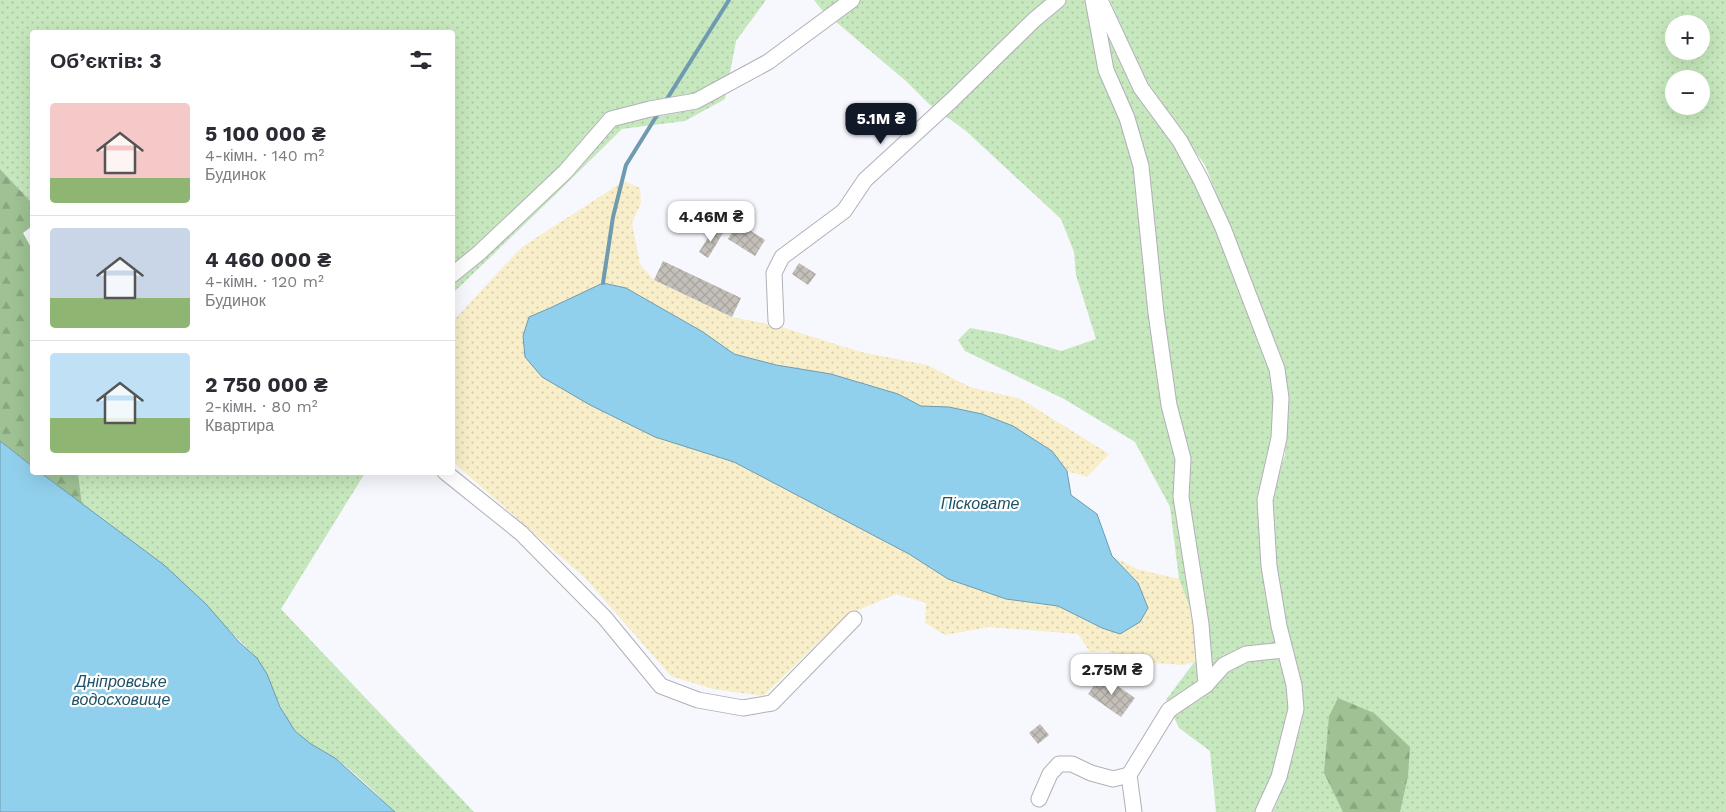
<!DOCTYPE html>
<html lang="uk">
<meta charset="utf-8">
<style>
body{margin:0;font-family:"Work Sans",sans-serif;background:#f2f2f3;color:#2b2b33;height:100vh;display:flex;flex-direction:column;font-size:19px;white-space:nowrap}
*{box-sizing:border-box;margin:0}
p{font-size:16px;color:#7c7c81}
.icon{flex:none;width:28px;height:28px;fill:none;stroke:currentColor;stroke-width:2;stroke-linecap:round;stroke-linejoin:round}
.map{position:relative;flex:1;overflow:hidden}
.sheet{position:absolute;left:30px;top:30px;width:425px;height:445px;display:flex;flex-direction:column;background:#fff;border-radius:5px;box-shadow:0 5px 20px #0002}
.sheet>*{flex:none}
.fabs{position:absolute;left:1665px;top:15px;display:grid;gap:10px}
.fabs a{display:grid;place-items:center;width:45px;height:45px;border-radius:50%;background:#fff;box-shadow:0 5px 20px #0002;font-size:25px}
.price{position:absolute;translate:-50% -42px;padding:0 11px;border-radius:10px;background:#fff;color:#222;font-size:16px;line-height:32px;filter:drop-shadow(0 1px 2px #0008)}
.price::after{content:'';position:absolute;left:50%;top:30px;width:15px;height:11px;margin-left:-8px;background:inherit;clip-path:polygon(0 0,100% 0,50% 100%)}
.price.selected{background:#111827;color:#fff}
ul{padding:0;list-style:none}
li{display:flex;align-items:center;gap:15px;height:125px;padding:0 20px}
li+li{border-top:1px solid #e1e1e2}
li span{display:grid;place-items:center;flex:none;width:140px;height:100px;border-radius:5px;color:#555}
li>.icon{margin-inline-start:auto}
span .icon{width:60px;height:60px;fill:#fffc;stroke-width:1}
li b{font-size:21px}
h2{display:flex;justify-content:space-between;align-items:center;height:60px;padding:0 20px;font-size:21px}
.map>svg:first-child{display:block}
.grass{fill:url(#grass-dots);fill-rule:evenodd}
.forest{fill:url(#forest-firs)}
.sand{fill:url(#sand-dots)}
.water{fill:#91d0ec;stroke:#6e9baf}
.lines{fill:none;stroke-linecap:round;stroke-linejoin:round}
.stream{stroke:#6e9baf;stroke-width:4}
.building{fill:url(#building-cross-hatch)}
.minor-casing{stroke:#b0b0b8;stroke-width:17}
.minor{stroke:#fff;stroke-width:15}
.labels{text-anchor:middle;stroke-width:4.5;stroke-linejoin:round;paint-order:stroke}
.water-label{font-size:16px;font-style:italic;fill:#1e5165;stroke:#fff}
</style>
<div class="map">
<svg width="1726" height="812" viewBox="0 0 1726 812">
<defs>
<pattern id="grass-dots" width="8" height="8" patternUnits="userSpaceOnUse" patternTransform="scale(1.25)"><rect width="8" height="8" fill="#c7e8be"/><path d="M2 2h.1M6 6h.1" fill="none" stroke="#aac7a3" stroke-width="1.8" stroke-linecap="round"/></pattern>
<pattern id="forest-firs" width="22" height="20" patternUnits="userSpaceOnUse" patternTransform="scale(1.25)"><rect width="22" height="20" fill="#9ec294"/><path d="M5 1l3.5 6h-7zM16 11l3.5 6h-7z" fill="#88a67f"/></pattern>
<pattern id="sand-dots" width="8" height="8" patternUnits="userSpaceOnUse" patternTransform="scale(1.25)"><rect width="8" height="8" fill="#f8eec9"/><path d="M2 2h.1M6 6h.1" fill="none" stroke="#d4ccac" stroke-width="1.8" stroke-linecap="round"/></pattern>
<pattern id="building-cross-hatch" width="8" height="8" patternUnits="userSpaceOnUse" patternTransform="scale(1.25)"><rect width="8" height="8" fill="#c4bfb9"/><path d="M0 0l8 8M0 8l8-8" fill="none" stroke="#a8a49f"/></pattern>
</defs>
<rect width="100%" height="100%" fill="#f7f7fe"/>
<g class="grass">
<polygon points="0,0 766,0 736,41 725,99 685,121 622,129 552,198 453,293 452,32 32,32 32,203 0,169"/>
<polygon points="814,0 1091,0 1190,168 1273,371 1278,401 1273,447 1260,498 1290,712 1272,777 1256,812 1216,812 1210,751 1179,728 1166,700 1195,661 1196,626 1179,579 1170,507 1135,442 1064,399 965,351 958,340 970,328 1003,334 1061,351 1096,339 1076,275 1074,252 1061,219 966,131 929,104 907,82 822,10"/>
<path d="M 1110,0 L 1726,0 L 1726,812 L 1273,812 L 1278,799 L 1302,721 L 1299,689 L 1279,594 L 1270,499 L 1285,455 L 1283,369 L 1251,282 L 1205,165 L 1144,82 ZM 1674,24 L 1701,24 L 1701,51 L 1674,51 ZM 1674,79 L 1701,79 L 1701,106 L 1674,106 Z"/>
<path d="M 78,473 L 365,473 L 281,609 L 474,812 L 395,812 C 376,794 356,773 335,758 C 321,748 304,743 294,729 C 277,707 272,681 257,658 L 164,565 L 82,504 Z"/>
</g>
<g class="forest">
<polygon points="0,169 32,203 32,226 23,233 32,249 32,466 0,441"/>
<polygon points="41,473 78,473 82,504"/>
<polygon points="1338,698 1374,713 1410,747 1408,776 1400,812 1343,812 1324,773 1329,716"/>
</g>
<polygon class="sand" points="624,181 640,188 641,203 632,223 640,264 654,280 732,317 778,326 861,352 927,365 970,387 1021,399 1109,454 1087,477 1067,471 1052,451 1013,426 982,414 949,407 921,406 898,394 831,374 776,365 734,354 703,332 626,288 603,283 550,308 529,317 655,437 734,462 909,554 948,579 1005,599 1058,606 1102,628 1138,583 1112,556 1137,569 1179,579 1196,625 1196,661 1184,665 1140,662 1107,651 1090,652 1078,634 989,627 945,635 925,623 926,603 896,594 847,615 763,696 713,689 671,676 585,578 453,462 452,322 522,247"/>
<g class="water">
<polygon points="603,283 626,288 703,332 734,354 776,365 831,374 898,394 921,406 949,407 982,414 1013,426 1052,451 1067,471 1071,495 1097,514 1112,556 1138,583 1148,608 1140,622 1120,634 1102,628 1058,606 1006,599 948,579 909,554 734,462 655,437 590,405 542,377 525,357 523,336 529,317 550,308"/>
<polygon points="0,441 32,466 32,472 41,473 164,565 206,604 239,642 257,658 267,674 280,707 295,731 311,744 335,758 395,812 0,812"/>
</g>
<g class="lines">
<g class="stream">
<polyline points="665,102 729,0"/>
<polyline points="603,283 613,217 626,165 659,112"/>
</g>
</g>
<g class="building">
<polygon points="738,223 765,240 755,256 728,239"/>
<polygon points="714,228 723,233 708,258 699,252"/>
<polygon points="663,261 741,298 732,317 654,280"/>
<polygon points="799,263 816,274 808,285 792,274"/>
<polygon points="1102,675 1135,698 1121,717 1088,694"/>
<polygon points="1040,724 1049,735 1038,744 1029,733"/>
</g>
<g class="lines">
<g class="minor-casing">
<g id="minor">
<polyline points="1093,0 1106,70 1127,118 1141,166 1156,313 1169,405 1183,459 1181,497 1201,624 1206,685"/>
<polyline points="1100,0 1141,88 1180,141 1201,180 1223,228 1277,369 1281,398 1279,438 1265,500 1269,566 1279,626 1294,685 1296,709 1279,777 1263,812"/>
<polyline points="452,275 479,253 565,172 611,119 650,109 696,101 768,62 852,0"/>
<polyline points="776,321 774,273 782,257 844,211 865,180 952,100 1034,20 1058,0"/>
<polyline points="445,472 521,533 605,618 661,686 698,700 743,708 772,703 854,619"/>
<polyline points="1039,799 1050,774 1059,764 1072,764 1091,773 1113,779 1129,775"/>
<polyline points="1134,812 1129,775 1169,710 1206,685 1224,665 1246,654 1284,650"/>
</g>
</g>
<use href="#minor" class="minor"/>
</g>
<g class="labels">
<g class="water-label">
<text x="980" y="509">Пісковате</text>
<text x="121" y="687">Дніпровське<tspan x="121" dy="18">водосховище</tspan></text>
</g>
</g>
</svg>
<div class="fabs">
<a>+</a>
<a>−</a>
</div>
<b class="price selected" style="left:881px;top:145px">5.1M ₴</b>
<b class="price" style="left:711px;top:243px">4.46M ₴</b>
<b class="price" style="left:1112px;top:696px">2.75M ₴</b>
<section class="sheet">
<h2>Об’єктів: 3<svg class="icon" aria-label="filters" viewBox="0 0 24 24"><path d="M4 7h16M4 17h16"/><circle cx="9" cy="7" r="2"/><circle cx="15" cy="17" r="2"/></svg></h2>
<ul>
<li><span style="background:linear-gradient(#f6c9c9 75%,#8fb573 0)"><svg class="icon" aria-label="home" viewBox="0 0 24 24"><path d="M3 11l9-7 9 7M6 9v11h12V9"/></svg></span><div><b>5 100 000 ₴</b><p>4-кімн. · 140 m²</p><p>Будинок</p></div></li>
<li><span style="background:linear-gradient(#c9d6e8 70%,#8fb573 0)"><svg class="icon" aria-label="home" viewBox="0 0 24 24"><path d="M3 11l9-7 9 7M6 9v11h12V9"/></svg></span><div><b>4 460 000 ₴</b><p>4-кімн. · 120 m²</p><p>Будинок</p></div></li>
<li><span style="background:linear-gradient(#bfe0f5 65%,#8fb573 0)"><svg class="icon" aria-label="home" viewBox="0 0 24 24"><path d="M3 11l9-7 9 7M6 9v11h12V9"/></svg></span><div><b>2 750 000 ₴</b><p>2-кімн. · 80 m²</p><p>Квартира</p></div></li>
</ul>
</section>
</div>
